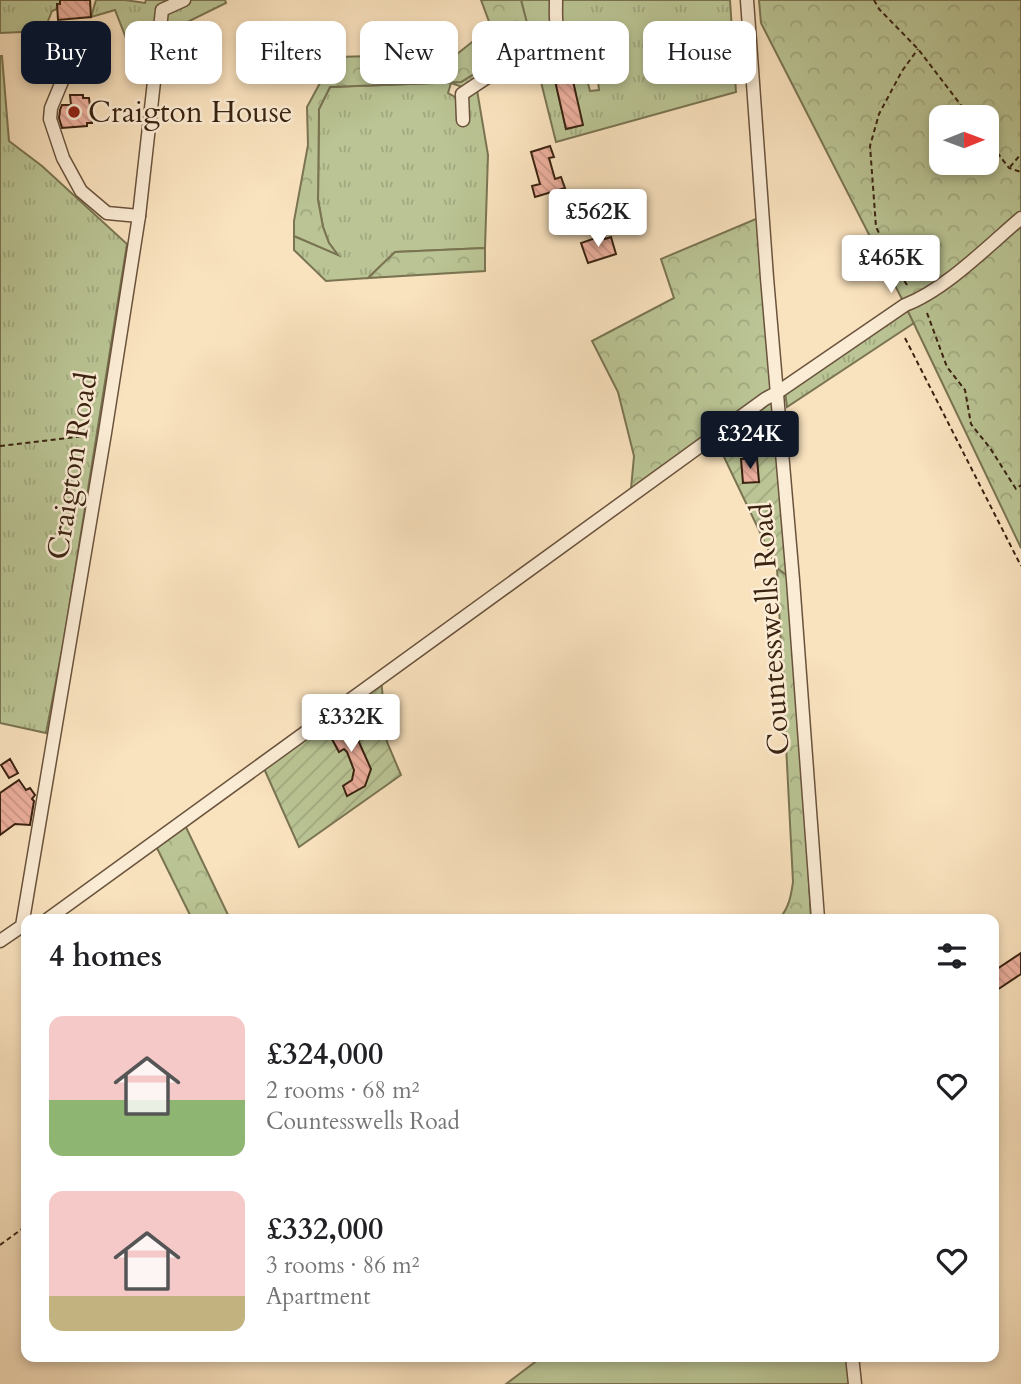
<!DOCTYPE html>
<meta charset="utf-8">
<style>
body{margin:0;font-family:Cardo,serif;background:#f6f6f6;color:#202124;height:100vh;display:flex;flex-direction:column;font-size:26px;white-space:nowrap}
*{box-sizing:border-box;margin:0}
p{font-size:23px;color:#757577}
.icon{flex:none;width:38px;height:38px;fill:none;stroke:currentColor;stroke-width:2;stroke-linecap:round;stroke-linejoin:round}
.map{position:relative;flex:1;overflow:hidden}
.sheet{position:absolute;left:21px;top:914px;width:978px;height:448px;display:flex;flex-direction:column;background:#fff;border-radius:14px;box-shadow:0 4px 10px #0003}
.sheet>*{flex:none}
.hud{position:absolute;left:21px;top:21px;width:980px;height:63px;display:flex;gap:14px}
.needle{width:46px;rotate:89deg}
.tools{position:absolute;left:929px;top:105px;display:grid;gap:14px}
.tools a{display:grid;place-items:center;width:70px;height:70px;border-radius:14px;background:#fff;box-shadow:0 4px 10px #0003;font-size:35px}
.price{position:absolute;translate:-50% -60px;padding:0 16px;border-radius:7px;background:#fff;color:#222;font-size:23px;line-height:46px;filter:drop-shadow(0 2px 4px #0008)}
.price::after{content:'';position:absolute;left:50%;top:42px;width:21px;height:16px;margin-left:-10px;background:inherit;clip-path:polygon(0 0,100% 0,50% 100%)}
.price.active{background:#111827;color:#fff}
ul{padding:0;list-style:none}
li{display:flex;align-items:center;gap:21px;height:175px;padding:0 28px}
li span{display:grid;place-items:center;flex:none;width:196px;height:140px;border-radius:14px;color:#555}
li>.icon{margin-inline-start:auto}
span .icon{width:84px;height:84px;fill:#fffc;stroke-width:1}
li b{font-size:30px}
h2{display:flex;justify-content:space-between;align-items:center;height:84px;padding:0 28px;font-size:30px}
.pill{padding:0 24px;border-radius:14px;background:#fff;box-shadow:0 4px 10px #0003;font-size:24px;line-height:63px}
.pill.active{background:#111827;color:#fff}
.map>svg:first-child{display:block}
.grass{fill:url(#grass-tufts);stroke:#7a7452;stroke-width:2}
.forest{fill:url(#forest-crowns);stroke:#7a7452;stroke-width:2;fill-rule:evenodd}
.park{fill:#bac494;stroke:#7a7452;stroke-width:2}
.garden{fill:url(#garden-furrows);stroke:#7a7452;stroke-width:2}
.building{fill:url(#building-back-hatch);stroke:#3a2311;stroke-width:2}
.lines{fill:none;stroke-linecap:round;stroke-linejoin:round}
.minor-casing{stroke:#6a533c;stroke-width:15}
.path{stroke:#3a2311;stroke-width:2;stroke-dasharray:5 3.5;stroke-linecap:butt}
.minor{stroke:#fbecd5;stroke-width:12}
.poi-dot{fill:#8f2418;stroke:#fbecd5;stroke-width:2.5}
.labels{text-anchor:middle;stroke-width:5;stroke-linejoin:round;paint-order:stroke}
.poi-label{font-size:30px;fill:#3a2311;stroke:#fbecd5;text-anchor:start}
.street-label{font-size:30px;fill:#3a2311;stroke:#fbecd5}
</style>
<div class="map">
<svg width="1021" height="1384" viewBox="0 0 1021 1384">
<defs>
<pattern id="grass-tufts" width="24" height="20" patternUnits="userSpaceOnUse" patternTransform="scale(1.75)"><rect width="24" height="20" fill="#bac494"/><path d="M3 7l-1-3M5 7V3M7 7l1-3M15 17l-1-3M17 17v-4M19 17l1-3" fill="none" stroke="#a1a87f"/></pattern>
<pattern id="forest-crowns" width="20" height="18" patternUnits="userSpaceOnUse" patternTransform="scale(1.75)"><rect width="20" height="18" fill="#bac494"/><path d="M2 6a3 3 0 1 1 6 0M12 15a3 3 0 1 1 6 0" fill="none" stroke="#a1a87f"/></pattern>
<pattern id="garden-furrows" width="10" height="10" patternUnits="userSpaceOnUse" patternTransform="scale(1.75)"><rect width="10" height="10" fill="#bac494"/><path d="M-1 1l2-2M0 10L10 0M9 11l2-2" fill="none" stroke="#a1a87f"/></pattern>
<pattern id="building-back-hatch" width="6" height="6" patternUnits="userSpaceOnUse" patternTransform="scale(1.75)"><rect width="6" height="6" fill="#edb09e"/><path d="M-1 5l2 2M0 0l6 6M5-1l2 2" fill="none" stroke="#cc9787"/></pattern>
</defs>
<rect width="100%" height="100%" fill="#f9e2be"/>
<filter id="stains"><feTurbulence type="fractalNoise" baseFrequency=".00286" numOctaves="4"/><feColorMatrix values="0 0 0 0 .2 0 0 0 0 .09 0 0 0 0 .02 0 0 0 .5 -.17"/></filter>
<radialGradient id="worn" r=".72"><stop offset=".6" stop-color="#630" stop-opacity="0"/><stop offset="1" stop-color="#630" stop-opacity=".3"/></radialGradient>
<g class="grass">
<polygon points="0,0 60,0 60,4 57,4 57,9 52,11 44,31 0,33"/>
<polygon points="96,0 125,0 145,3 146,0 225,0 226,3 155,38 126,38 115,10 91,17"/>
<polygon points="521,0 552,0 552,29 465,88 451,83 448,93 455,97 457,101 467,97 477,90 488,155 485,248 395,252 368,278 326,281 294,250 294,236 337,254 329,243 323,227 318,200 319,109 330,87 461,82 530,38"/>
<path d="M 559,0 L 730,0 L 736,92 L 556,142 L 534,54 L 543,50 L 549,52 L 566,129 L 582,125 L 570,68 C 574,60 579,55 588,57 L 593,70 L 585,72 L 590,91 L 599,90 L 598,81 L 605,79 L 600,56 L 566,36 L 562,30 Z"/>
<polygon points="0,56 2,56 9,141 42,166 127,244 64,640 46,733 0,723"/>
<polygon points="905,305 914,323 787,407 785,392"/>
</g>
<g class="forest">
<polygon points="481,0 521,0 531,38 461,82 330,87 319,109 318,200 323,227 329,243 338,255 294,236 294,221 308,145 307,107 334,57 457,54 491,27"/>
<path d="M 759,0 L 1021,0 L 1021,548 L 905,305 L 761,23 ZM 942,117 L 987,117 L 987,163 L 942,163 Z"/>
<polygon points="763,216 778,392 631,489 634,456 618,392 592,341 674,298 661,259"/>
<polygon points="485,248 485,271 368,278 395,252"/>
<path d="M 777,568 L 793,580 L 811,919 L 779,919 C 789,908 791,896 793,882 Z"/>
<polygon points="183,821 230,919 192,919 154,842"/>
</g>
<polygon class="park" points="543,1356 847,1356 849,1384 506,1384"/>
<g class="garden">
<polygon points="778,392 793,580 777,568 714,436"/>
<polygon points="381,678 387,742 401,775 299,847 262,764"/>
</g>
<g class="building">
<polygon points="60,0 90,0 91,17 58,20 57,4 60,4"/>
<polygon points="570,68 583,125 566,129 553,72"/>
<polygon points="70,95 83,95 83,98 89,98 92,123 87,123 87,126 62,128 59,118 60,110 62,105 71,105"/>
<polygon points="550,146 554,157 549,158 555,179 561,177 565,188 535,197 532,186 540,184 531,152"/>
<polygon points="604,235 605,239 611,237 616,254 588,263 581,243"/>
<polygon points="757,458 759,482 743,483 741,459"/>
<polygon points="350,719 361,739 358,740 371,769 365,786 347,796 343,786 352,780 354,770 347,752 344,749 339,752 326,728 336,722 338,725"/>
<polygon points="10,759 18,773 9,778 1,765"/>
<polygon points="19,780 26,790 30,788 35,795 32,799 34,801 30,825 15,824 0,835 0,793"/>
<polygon points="1021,953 1021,974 994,992 994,971"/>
</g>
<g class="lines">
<g class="minor-casing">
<g id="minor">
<path d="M 556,0 C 556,14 554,30 564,41 L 593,55 L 599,68"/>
<polyline points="747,0 767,278 793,580 818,919"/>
<polyline points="70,62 51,108 50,119 63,158 81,191 107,213 139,216"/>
<polyline points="463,120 462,94 557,31"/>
<path d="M 48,919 L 765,399 L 778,392 L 905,305 C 945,290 988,246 1021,218"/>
<polyline points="0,941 22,926 105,433 139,216 162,10 184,0"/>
<polyline points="852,1356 855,1384"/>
</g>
</g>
<g class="path">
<polyline points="874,0 879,9 918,49 970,117"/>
<polyline points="987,139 1009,168 1021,172"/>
<polyline points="1010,167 1021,154"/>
<polyline points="907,285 897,269 876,227 870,146 879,114 902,71 918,49"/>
<polyline points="927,313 947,367 965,390 971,424 990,448 1016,489 1021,485"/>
<polyline points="905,338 1021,566"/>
<polyline points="0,446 93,435"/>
<polyline points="0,1245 26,1226"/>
</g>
<use href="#minor" class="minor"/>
</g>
<circle class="poi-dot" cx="74" cy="112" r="7"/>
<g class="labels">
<g class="poi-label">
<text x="88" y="122">Craigton House</text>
</g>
<g class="street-label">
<text transform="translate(72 466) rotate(-81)" y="10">Craigton Road</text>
<text transform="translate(770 629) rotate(-94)" y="10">Countesswells Road</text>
</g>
</g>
<rect width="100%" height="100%" filter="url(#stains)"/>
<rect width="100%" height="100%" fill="url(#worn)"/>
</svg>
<div class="tools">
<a><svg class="needle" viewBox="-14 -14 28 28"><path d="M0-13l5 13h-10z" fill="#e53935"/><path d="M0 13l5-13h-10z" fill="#757577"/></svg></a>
</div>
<b class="price" style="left:598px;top:249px">£562K</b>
<b class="price" style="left:891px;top:295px">£465K</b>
<b class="price active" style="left:750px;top:471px">£324K</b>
<b class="price" style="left:351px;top:754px">£332K</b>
<div class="hud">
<a class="pill active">Buy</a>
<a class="pill">Rent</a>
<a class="pill">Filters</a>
<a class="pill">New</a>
<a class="pill">Apartment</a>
<a class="pill">House</a>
</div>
<section class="sheet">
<h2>4 homes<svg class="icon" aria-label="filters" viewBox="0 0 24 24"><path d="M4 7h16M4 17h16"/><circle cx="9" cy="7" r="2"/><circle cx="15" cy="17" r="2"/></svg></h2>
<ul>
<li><span style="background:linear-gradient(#f6c9c9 60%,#8fb573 0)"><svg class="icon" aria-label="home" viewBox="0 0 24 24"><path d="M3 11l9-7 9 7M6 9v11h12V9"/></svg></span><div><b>£324,000</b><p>2 rooms · 68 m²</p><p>Countesswells Road</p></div><svg class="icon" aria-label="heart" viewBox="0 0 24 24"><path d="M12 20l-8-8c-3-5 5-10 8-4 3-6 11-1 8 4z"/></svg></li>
<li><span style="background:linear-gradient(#f6c9c9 75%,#c2b280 0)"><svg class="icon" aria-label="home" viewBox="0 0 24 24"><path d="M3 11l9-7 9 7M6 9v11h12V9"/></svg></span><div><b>£332,000</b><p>3 rooms · 86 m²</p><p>Apartment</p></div><svg class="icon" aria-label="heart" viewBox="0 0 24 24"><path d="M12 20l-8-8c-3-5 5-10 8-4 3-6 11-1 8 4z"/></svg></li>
</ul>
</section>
</div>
